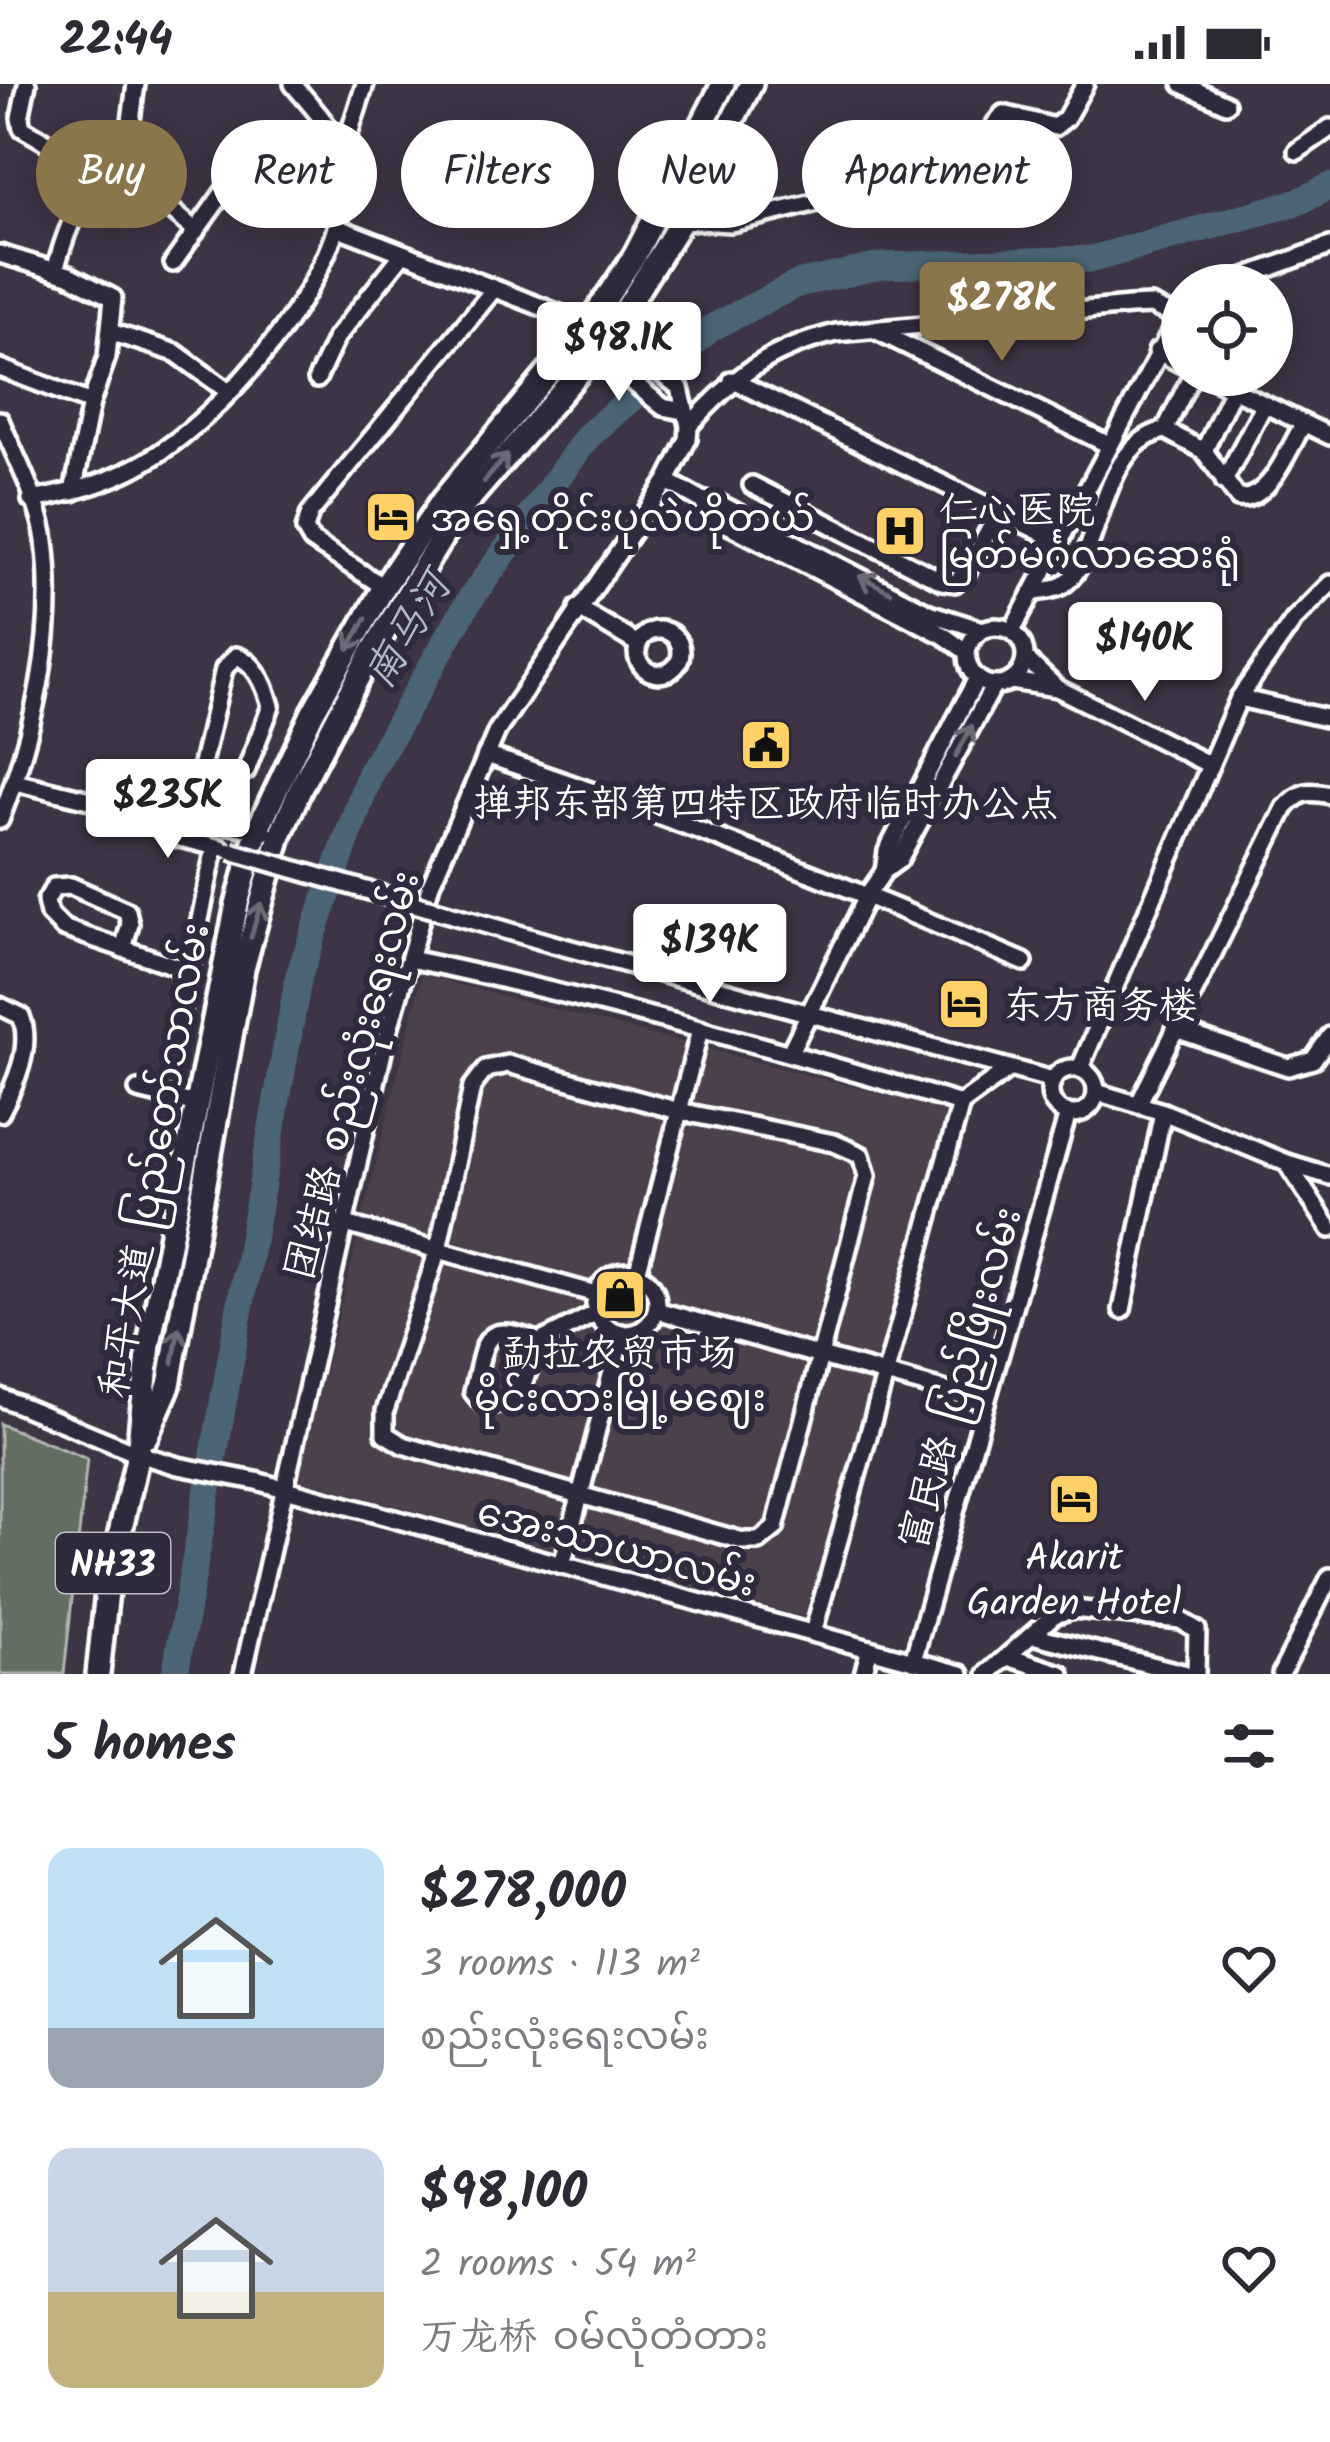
<!DOCTYPE html>
<meta charset="utf-8">
<style>
body{margin:0;font-family:Kalam,"LXGW WenKai TC","Noto Sans Myanmar",sans-serif;background:#f7f7f7;color:#2b2b33;height:100vh;display:flex;flex-direction:column;font-size:45px;white-space:nowrap}
*{box-sizing:border-box;margin:0}
p{font-size:39px;color:#7c7c81}
.icon{flex:none;width:66px;height:66px;fill:none;stroke:currentColor;stroke-width:2;stroke-linecap:round;stroke-linejoin:round}
.map{position:relative;height:1590px;overflow:hidden}
.sheet{display:flex;flex-direction:column;background:#fff;flex:1}
.sheet>*{flex:none}
.banner{position:absolute;left:36px;top:36px;width:1260px;height:108px;display:flex;gap:24px}
.controls{position:absolute;left:1161px;top:180px;display:grid;gap:24px}
.controls a{display:grid;place-items:center;width:132px;height:132px;border-radius:50%;background:#fff;box-shadow:0 6px 30px #0003;font-size:60px}
.price{position:absolute;translate:-50% -102px;padding:0 27px;border-radius:12px;background:#fff;color:#222;font-size:39px;line-height:78px;filter:drop-shadow(0 3px 6px #0008)}
.price::after{content:'';position:absolute;left:50%;top:72px;width:36px;height:27px;margin-left:-18px;background:inherit;clip-path:polygon(0 0,100% 0,50% 100%)}
.price.selected{background:#8a764a;color:#fff}
ul{padding:0;list-style:none}
li{display:flex;align-items:center;gap:36px;height:300px;padding:0 48px}
li span{display:grid;place-items:center;flex:none;width:336px;height:240px;border-radius:24px;color:#555}
li>.icon{margin-inline-start:auto}
span .icon{width:144px;height:144px;fill:#fffc;stroke-width:1}
li b{font-size:51px}
h2{display:flex;justify-content:space-between;align-items:center;height:144px;padding:0 48px;font-size:51px}
.tag{padding:0 42px;border-radius:54px;background:#fff;box-shadow:0 6px 30px #0003;font-size:42px;line-height:108px}
.tag.selected{background:#8a764a;color:#fff}
.status{display:flex;justify-content:space-between;align-items:center;height:84px;padding:0 60px;background:#fff;direction:ltr}
.status svg{height:33px;fill:currentColor}
.map>svg:first-child{display:block}
.built{fill:#4e404e}
.green{fill:#626e62;stroke:#b0b6b0;stroke-width:3}
.lines{fill:none;stroke-linecap:round;stroke-linejoin:round}
.river{stroke:#4c6576;stroke-width:27}
.minor-casing{stroke:#fff;stroke-width:24}
.highway-casing{stroke:#fff;stroke-width:30}
.minor{stroke:#2f2a3d;stroke-width:15}
.highway{stroke:#2f2a3d;stroke-width:21}
.minor-bridge-casing{stroke:#fff;stroke-width:24;stroke-linecap:butt}
.minor-bridge{stroke:#2f2a3d;stroke-width:15}
.oneway{stroke:#6d6a77}
.labels{text-anchor:middle;stroke-width:12;stroke-linejoin:round;paint-order:stroke}
.shield{fill:#2f2a3d;stroke:#c1bfc5;stroke-width:3}
.shield-label{font-size:36px;font-weight:bold;fill:#fff}
.poi-label{font-size:39px;fill:#fff;stroke:#2f2a3d;text-anchor:start}
.street-label{font-size:39px;fill:#fff;stroke:#2f2a3d}
.water-label{font-size:42px;font-style:italic;fill:#aebac1;stroke:#2f2a3d}
</style>
<div class="status"><b>22:44</b><svg viewBox="0 0 49 12"><path d="M0 12V9h3v3zM5 12V6h3v6zM10 12V3h3v9zM15 12V0h3v12zM26 1h20v11H26zM47 4h2v5h-2z"/></svg></div>
<div class="map">
<svg width="1330" height="1590" viewBox="0 0 1330 1590">
<rect width="100%" height="100%" fill="#3d3445"/>
<filter id="ink" filterUnits="userSpaceOnUse"><feTurbulence type="fractalNoise" baseFrequency=".00833" numOctaves="2"/><feDisplacementMap in="SourceGraphic" scale="24" xChannelSelector="R" yChannelSelector="G"/><feConvolveMatrix kernelMatrix="1 2 1 2 8 2 1 2 1" color-interpolation-filters="sRGB"/></filter>
<g filter="url(#ink)">
<polygon class="built" points="422,891 949,1028 804,1533 299,1395"/>
<polygon class="green" points="0,1340 87,1375 64,1590 0,1590"/>
<g class="lines">
<polyline class="river" points="175,1590 299,891 370,689 469,517 588,352 711,244 797,200 880,182 1092,175 1298,118 1330,102"/>
<g class="minor-casing">
<g id="minor">
<polyline points="27,0 20,34 22,44 101,90"/>
<polyline points="1182,0 1226,20"/>
<polyline points="980,63 1055,99"/>
<polyline points="1297,67 1330,44"/>
<polyline points="342,72 365,0"/>
<polyline points="118,81 195,146"/>
<path d="M 1013,109 C 1004,107 983,105 976,98 C 960,84 993,42 1003,30 L 1055,43 L 1066,34 L 1085,0"/>
<polyline points="682,136 731,139 851,110"/>
<polyline points="0,170 69,191 113,214 107,273 91,319 73,408"/>
<polyline points="173,179 235,92 245,86 281,83 334,56"/>
<path d="M 55,187 C 66,145 81,104 118,81 L 131,37 L 136,0"/>
<polyline points="1223,201 1330,162"/>
<polyline points="875,246 1109,361"/>
<polyline points="110,248 176,269 229,308"/>
<polyline points="605,258 608,278 663,323 683,327"/>
<polyline points="1157,267 1182,280"/>
<polyline points="0,284 91,319"/>
<polyline points="1204,291 1330,352"/>
<polyline points="317,295 336,254 402,171"/>
<polyline points="732,296 1059,457"/>
<path d="M 0,336 C 14,370 41,421 45,457 C 57,552 34,648 0,736"/>
<path d="M 689,342 C 736,291 767,266 836,249 L 1130,222 L 1151,221 L 1177,233"/>
<polyline points="1165,346 1192,291"/>
<polyline points="1204,367 1233,305"/>
<polyline points="667,397 701,416"/>
<polyline points="1224,397 1264,321"/>
<polyline points="752,401 942,497 955,499 966,489 999,427"/>
<path d="M 31,416 C 68,410 103,400 136,383 C 222,338 360,179 343,76 C 338,48 310,21 293,0"/>
<polyline points="384,503 312,457 305,445 310,429 494,205"/>
<path d="M 1032,509 C 1040,507 1052,506 1059,503 C 1104,483 1094,362 1165,346 L 1204,367 L 1238,414 C 1269,419 1289,363 1303,341"/>
<polyline points="578,524 638,560"/>
<circle cx="996" cy="572" r="29"/>
<circle cx="659" cy="568" r="22"/>
<polyline points="1012,547 1182,226"/>
<polyline points="967,568 943,551 713,433 701,416 718,419 929,529 982,546"/>
<polyline points="977,594 887,767 884,787 899,776 994,601"/>
<polyline points="1011,597 1057,604 1026,575"/>
<polyline points="1057,604 1210,681"/>
<polyline points="1239,614 1330,635"/>
<path d="M 486,671 C 669,732 847,801 1024,878"/>
<polyline points="15,698 131,726 190,732 264,748"/>
<polyline points="138,731 175,753 221,764"/>
<path d="M 190,732 L 224,585 L 236,572 C 256,578 266,603 271,622 L 246,687"/>
<polyline points="553,860 1053,996"/>
<polyline points="123,865 130,840 127,827 71,802 54,803 46,817 49,830 63,844 189,887"/>
<path d="M 410,875 C 596,914 779,965 961,1020 L 1009,985"/>
<path d="M 0,922 L 21,932 C 33,963 15,1001 0,1029"/>
<polyline points="1175,945 1288,983 1313,976 1330,952"/>
<polyline points="175,957 215,763"/>
<polyline points="790,968 868,810 884,787"/>
<polygon points="508,980 679,1027 834,1059 861,1071 867,1092 775,1444 759,1457 743,1457 403,1361 385,1350 385,1327 438,1166 472,1003 486,985"/>
<polyline points="1080,984 1239,614 1294,536 1330,500"/>
<circle cx="1073" cy="1007" r="23"/>
<polyline points="138,1006 197,1020"/>
<polyline points="1096,1008 1163,1028 1287,1079 1330,1145"/>
<path d="M 1138,1021 L 1285,724 C 1300,707 1308,706 1330,711"/>
<polyline points="1287,1079 1330,1092"/>
<polyline points="342,1139 596,1210"/>
<circle cx="626" cy="1219" r="31"/>
<polyline points="637,1190 700,946"/>
<polyline points="656,1226 986,1318"/>
<polyline points="1122,1226 1163,1028"/>
<path d="M 539,1258 C 480,1235 486,1257 473,1308 L 482,1319 L 511,1320 L 520,1309 L 539,1258 L 597,1229"/>
<polyline points="0,1313 138,1370 178,1382 256,1397 961,1590"/>
<polyline points="562,1481 622,1249"/>
<polyline points="813,1549 961,1020"/>
<polyline points="1032,1551 1187,1590"/>
<polyline points="1008,1573 1061,1590"/>
<polyline points="913,1577 1068,1029"/>
<polyline points="243,1590 385,959 431,800 497,647 667,397 688,355 689,342 680,304 625,260 605,258 588,241 336,143"/>
<polyline points="863,1590 870,1565"/>
<polyline points="987,1590 1054,1531 1073,1525 1180,1536 1197,1546 1196,1590"/>
<polyline points="1281,1590 1330,1493"/>
</g>
</g>
<g class="highway-casing">
<g id="highway">
<polyline points="146,1353 169,1301 243,885 280,751 303,699 369,573 455,432 605,258 682,136 751,0"/>
<polyline points="98,1590 107,1507 138,1370 149,1260 237,820 257,747 313,628 384,503 442,417 588,241 635,171 723,0"/>
</g>
</g>
<use href="#minor" class="minor"/>
<use href="#highway" class="highway"/>
<g class="minor-bridge-casing">
<polyline id="minor-bridge" points="231,767 553,860"/>
</g>
<use href="#minor-bridge" class="minor-bridge"/>
</g>
<defs><path id="oneway-shaft" d="M-6 0H5M1.5-3L5.5 0L1.5 3" fill="none" stroke-width="1.6" stroke-linecap="round" stroke-linejoin="round" transform="scale(3)"/></defs>
<g class="oneway">
<use href="#oneway-shaft" transform="translate(496 384) rotate(-49)"/>
<use href="#oneway-shaft" transform="translate(875 500) rotate(-152)"/>
<use href="#oneway-shaft" transform="translate(357 550) rotate(120)"/>
<use href="#oneway-shaft" transform="translate(964 657) rotate(-62)"/>
<use href="#oneway-shaft" transform="translate(256 836) rotate(-74)"/>
<use href="#oneway-shaft" transform="translate(176 1261) rotate(-80)"/>
</g>
</g>
<defs>
<g id="hotel-square" transform="scale(2.7)"><rect x="-9" y="-9" width="18" height="18" rx="4" fill="#ffd166" stroke="#2f2a3d"/><path d="M-6-4.5h1.5V1H6V5H4.5V3h-9V5H-6ZM-4 0a1.8 1.8 0 1 1 3.6 0ZM.5 0V-2.5h3Q6-2.5 6 0Z" fill="#111"/></g>
<g id="hospital-square" transform="scale(2.7)"><rect x="-9" y="-9" width="18" height="18" rx="4" fill="#ffd166" stroke="#2f2a3d"/><path d="M-5-5h3v3.5h4V-5h3V5h-3V1.5h-4V5h-3Z" fill="#111"/></g>
<g id="civic-square" transform="scale(2.7)"><rect x="-9" y="-9" width="18" height="18" rx="4" fill="#ffd166" stroke="#2f2a3d"/><path d="M-.6-6.5H3V-4.5H.6V-3L4-1V1h2V6H-6V1h2V-1L-.6-3ZM-1.2 2.5V6h2.4V2.5Z" fill="#111"/></g>
<g id="shop-square" transform="scale(2.7)"><rect x="-9" y="-9" width="18" height="18" rx="4" fill="#ffd166" stroke="#2f2a3d"/><path d="M-5-2.5h2.3a2.7 3.5 0 0 1 5.4 0H5L5.5 6h-11ZM-1.5-2.5h3a1.5 2.3 0 0 0-3 0Z" fill="#111"/></g>
</defs>
<g fill-rule="evenodd">
<use href="#hotel-square" x="391" y="433"/>
<use href="#hospital-square" x="900" y="447"/>
<use href="#civic-square" x="766" y="661"/>
<use href="#hotel-square" x="964" y="920"/>
<use href="#shop-square" x="620" y="1211"/>
<use href="#hotel-square" x="1074" y="1415"/>
</g>
<g class="labels">
<rect class="shield" x="56" y="1449" width="114" height="60" rx="9"/>
<g class="shield-label">
<text x="113" y="1492">NH33</text>
</g>
<g class="poi-label">
<text x="939" y="439">仁心医院<tspan x="939" dy="45">မြတ်မင်္ဂလာဆေးရုံ</tspan></text>
<text x="430" y="447">အရှေ့တိုင်းပုလဲဟိုတယ်</text>
<text x="766" y="732" text-anchor="middle">掸邦东部第四特区政府临时办公点</text>
<text x="1003" y="934">东方商务楼</text>
<text x="620" y="1282" text-anchor="middle">勐拉农贸市场<tspan x="620" dy="45">မိုင်းလားမြို့မဈေး</tspan></text>
<text x="1074" y="1486" text-anchor="middle">Akarit<tspan x="1074" dy="45">Garden Hotel</tspan></text>
</g>
<g class="street-label">
<text transform="translate(351 991) rotate(-75)" y="14">团结路 စည်းလုံးရေးလမ်း</text>
<text transform="translate(153 1076) rotate(-80)" y="14">和平大道 ပြည်တော်သာလမ်း</text>
<text transform="translate(959 1294) rotate(-74)" y="14">富民路 ပြည်ဖြိုးလမ်း</text>
<text transform="translate(617 1462) rotate(15)" y="14">အေးသာယာလမ်း</text>
</g>
<g class="water-label">
<text transform="translate(406 545) rotate(-59)" y="15">南马河</text>
</g>
</g>
</svg>
<div class="controls">
<a><svg class="icon" aria-label="locate" viewBox="0 0 24 24"><circle cx="12" cy="12" r="6"/><path d="M12 2v4M12 18v4M2 12h4M18 12h4"/></svg></a>
</div>
<b class="price selected" style="left:1002px;top:280px">$278K</b>
<b class="price" style="left:619px;top:320px">$98.1K</b>
<b class="price" style="left:1145px;top:620px">$140K</b>
<b class="price" style="left:168px;top:777px">$235K</b>
<b class="price" style="left:710px;top:922px">$139K</b>
<div class="banner">
<a class="tag selected">Buy</a>
<a class="tag">Rent</a>
<a class="tag">Filters</a>
<a class="tag">New</a>
<a class="tag">Apartment</a>
</div>
</div>
<section class="sheet">
<h2>5 homes<svg class="icon" aria-label="filters" viewBox="0 0 24 24"><path d="M4 7h16M4 17h16"/><circle cx="9" cy="7" r="2"/><circle cx="15" cy="17" r="2"/></svg></h2>
<ul>
<li><span style="background:linear-gradient(#bfe0f5 75%,#9aa5b1 0)"><svg class="icon" aria-label="home" viewBox="0 0 24 24"><path d="M3 11l9-7 9 7M6 9v11h12V9"/></svg></span><div><b>$278,000</b><p>3 rooms · 113 m²</p><p>စည်းလုံးရေးလမ်း</p></div><svg class="icon" aria-label="heart" viewBox="0 0 24 24"><path d="M12 20l-8-8c-3-5 5-10 8-4 3-6 11-1 8 4z"/></svg></li>
<li><span style="background:linear-gradient(#c9d6e8 60%,#c2b280 0)"><svg class="icon" aria-label="home" viewBox="0 0 24 24"><path d="M3 11l9-7 9 7M6 9v11h12V9"/></svg></span><div><b>$98,100</b><p>2 rooms · 54 m²</p><p>万龙桥 ဝမ်လုံတံတား</p></div><svg class="icon" aria-label="heart" viewBox="0 0 24 24"><path d="M12 20l-8-8c-3-5 5-10 8-4 3-6 11-1 8 4z"/></svg></li>
</ul>
</section>
